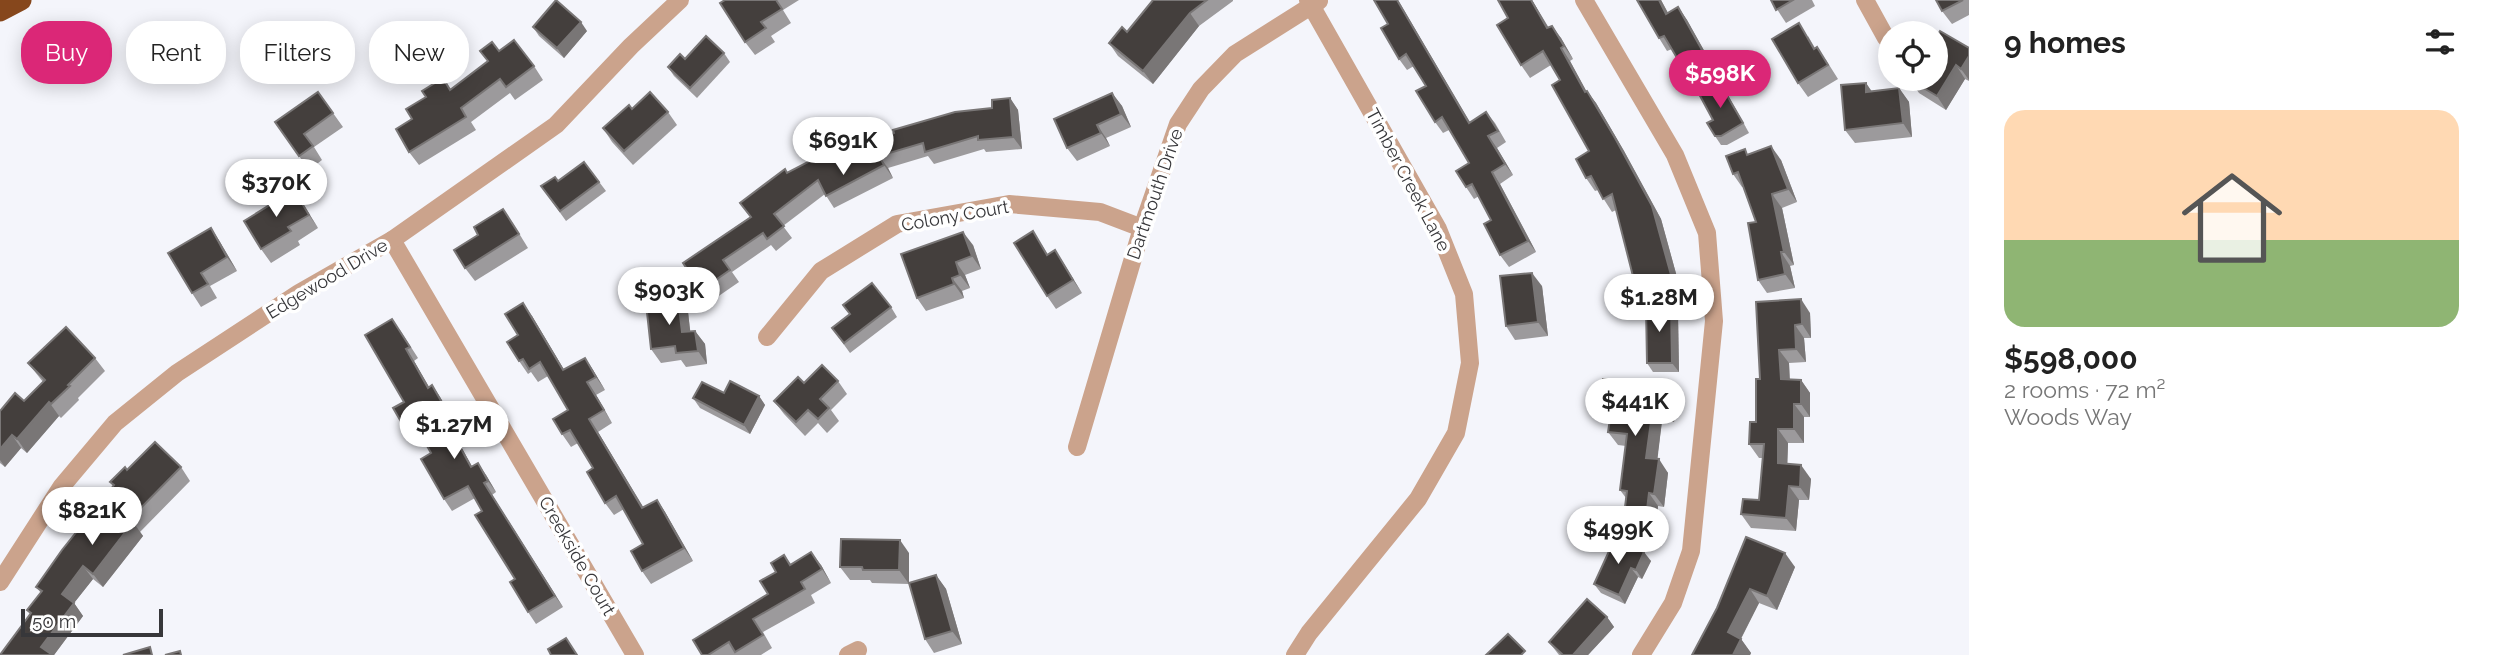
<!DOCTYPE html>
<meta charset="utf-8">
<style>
body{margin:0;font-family:Raleway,sans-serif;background:#f2f2f2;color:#222;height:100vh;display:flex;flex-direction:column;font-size:26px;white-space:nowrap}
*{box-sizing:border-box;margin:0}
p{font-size:23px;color:#767676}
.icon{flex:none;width:38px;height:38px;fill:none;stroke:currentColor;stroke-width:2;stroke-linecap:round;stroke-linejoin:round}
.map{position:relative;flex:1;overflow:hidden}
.panel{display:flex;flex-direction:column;background:#fff;width:525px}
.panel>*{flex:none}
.banner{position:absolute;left:21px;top:21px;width:665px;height:63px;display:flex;gap:14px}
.controls{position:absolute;left:1878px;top:21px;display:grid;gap:14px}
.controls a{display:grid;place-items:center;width:70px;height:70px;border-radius:50%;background:#fff;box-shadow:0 4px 18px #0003;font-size:35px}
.scale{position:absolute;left:21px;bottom:18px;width:142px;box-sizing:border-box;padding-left:7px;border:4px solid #37373a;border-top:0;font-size:19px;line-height:24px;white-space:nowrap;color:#37373a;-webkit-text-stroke:5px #fff;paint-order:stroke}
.price{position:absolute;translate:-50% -60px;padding:0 16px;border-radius:24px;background:#fff;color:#222;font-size:23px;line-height:46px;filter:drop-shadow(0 2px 4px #0008)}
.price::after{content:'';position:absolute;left:50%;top:42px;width:21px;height:16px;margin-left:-10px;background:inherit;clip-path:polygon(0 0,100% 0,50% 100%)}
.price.active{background:#db2777;color:#fff}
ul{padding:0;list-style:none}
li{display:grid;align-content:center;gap:14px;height:371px;padding:0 35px}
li+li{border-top:2px solid #e0e0e0}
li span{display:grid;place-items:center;height:217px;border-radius:21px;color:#555}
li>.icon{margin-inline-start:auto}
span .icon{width:126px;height:126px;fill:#fffc;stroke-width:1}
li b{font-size:30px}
h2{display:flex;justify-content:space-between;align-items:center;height:84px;padding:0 35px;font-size:30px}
.chip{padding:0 24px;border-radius:28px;background:#fff;box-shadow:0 4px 18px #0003;font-size:24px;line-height:63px}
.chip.active{background:#db2777;color:#fff}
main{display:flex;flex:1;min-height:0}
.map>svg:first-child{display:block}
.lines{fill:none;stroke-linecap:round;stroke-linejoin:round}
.minor{stroke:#cba38c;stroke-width:18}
.motorway{stroke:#86471c;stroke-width:21}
.wall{fill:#9c9a9c}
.shaded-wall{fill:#797676}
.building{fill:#443f3d;stroke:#797676;stroke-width:2}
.labels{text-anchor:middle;stroke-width:7;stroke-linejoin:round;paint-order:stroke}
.street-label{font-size:18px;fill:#37373a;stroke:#fff}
</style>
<main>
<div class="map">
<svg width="1969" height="655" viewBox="0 0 1969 655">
<rect width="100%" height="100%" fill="#f4f5fb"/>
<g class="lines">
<g class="minor">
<polyline points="1584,0 1675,155 1707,233 1714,321 1691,551 1673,603 1641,655"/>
<polyline points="1865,0 1886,38"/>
<polyline points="392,240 635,655"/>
<polyline points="767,337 821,271 897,224 1009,204 1100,212 1142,228"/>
<polyline points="1077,447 1142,228 1178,124 1201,89 1235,54 1319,1"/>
<polyline points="0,582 62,486 115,423 177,373 299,293 392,240 556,125 631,46 680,0"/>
<polyline points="848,655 858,650"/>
<polyline points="1295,655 1309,633 1418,499 1456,433 1470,363 1464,294 1438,229 1308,0"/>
</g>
<polyline class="motorway" points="0,11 21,0"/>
</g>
<g class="wall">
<polygon points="725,0 799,0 783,10 791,23 771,36 775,42 755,55 745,42"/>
<polygon points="1153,0 1233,0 1233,1 1199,26 1153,84 1118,56 1109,43 1127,32"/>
<polygon points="1498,0 1532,0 1549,28 1561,38 1573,59 1570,61 1586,91 1596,103 1624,151 1661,219 1680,288 1644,297 1635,284 1616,210 1612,212 1598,190 1595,191 1586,178 1589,151 1560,80 1551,65 1530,78 1521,65 1508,18"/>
<polygon points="1637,0 1661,0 1668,13 1678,7 1687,20 1711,63 1688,75 1672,49 1667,51 1659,38"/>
<polygon points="1771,0 1812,0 1815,6 1786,23"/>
<polygon points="1936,0 1969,0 1969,15 1952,24 1942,11"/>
<polygon points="1388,24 1470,122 1486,112 1495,123 1506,142 1497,148 1513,175 1500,184 1536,252 1509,267 1500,255 1491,220 1479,196 1474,199 1466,187 1469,163 1449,130 1443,133 1435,122 1426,86 1414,66 1407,70 1399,59"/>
<polygon points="533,27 587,31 564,58 539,36"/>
<polygon points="1808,36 1815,48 1826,60 1838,79 1808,97 1798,83"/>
<polygon points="1969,48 1969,81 1965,79 1946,110 1919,93 1910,80"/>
<polygon points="480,51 499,51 534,66 543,80 515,100 510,93 471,122 476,130 419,165 409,152 412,119 426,97 443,78 451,89 488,62"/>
<polygon points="724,53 730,62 697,98 674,76 668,67 685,59"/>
<polygon points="1718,80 1749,133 1727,145 1721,145 1715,136 1713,120"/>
<polygon points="1866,83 1871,91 1899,88 1909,102 1912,137 1855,143 1845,130"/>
<polygon points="318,92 343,127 314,147 322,160 309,170 275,122"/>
<polygon points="1112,93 1122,106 1131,127 1106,138 1110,146 1077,161 1067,148"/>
<polygon points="1010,98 1018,110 1022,149 986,152 984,149 934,164 928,156 888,168 893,178 834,208 825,194 783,226 792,238 776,251 771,245 732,272 739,282 710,302 683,263 750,217 740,203 787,173 860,151 992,108"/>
<polygon points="632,109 668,112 677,125 633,165 612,142 603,128"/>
<polygon points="1749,154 1781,160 1797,202 1782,208 1794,265 1790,266 1795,288 1767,293 1758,280 1756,222 1743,187 1742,187 1733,174"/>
<polygon points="584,162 606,191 566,221 541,186 558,181"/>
<polygon points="303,204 318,228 298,241 300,245 271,263 261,249"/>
<polygon points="512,222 528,248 475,281 465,268"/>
<polygon points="211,228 220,242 237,271 210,286 217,298 201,307 192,293"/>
<polygon points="973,245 981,269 965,275 970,288 962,291 964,298 926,311 917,298"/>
<polygon points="1042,245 1048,255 1055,250 1082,293 1056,309 1047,296"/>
<polygon points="1542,286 1548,336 1515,340 1506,326"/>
<polygon points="1756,302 1810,313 1811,338 1804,338 1806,362 1789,363 1790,379 1801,380 1810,393 1810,417 1804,417 1804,443 1788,443 1787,464 1811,479 1809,500 1799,500 1796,531 1751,528 1741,514 1759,500 1763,458 1759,458 1749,444 1756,422 1760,379"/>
<polygon points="843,305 891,307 897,317 850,353 832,328 850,315"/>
<polygon points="1671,305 1678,314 1679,372 1653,372 1647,363"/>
<polygon points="688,312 690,331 695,331 705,344 707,364 686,367 681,360 661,363 651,349"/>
<polygon points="532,316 564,370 585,358 593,370 605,390 596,395 612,423 598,432 643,507 657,500 665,512 693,561 651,584 642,571 643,544 624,509 614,515 605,503 593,468 578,443 571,447 562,434 568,410 548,376 538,382 531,372 528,374 519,361 518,335"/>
<polygon points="400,330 418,358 414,361 429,387 432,385 440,397 458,428 453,432 472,467 486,475 496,492 492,495 563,607 536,624 528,612 515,579 482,511 475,498 452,511 444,499 431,453 419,431 411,436 403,425 404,402"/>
<polygon points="95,358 105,371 78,398 79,400 61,418 59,416 27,453 21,448 5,467 0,463 0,411 24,401 43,382 28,363"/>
<polygon points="838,381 847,394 831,410 839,421 827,433 818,423 805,436 784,414 774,401 804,383"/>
<polygon points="1667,387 1677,401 1674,422 1662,421 1657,459 1668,473 1664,507 1658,506 1655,531 1633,528 1624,515 1626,498 1620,490 1626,446 1618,445 1608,432 1611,412 1601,398"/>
<polygon points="724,393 759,396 765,405 750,434 700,408 693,398"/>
<polygon points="181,467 190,481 140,532 143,536 103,587 93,579 74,603 83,616 54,655 0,655 30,614 27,610 41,593 36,587 113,486 110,482 127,470"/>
<polygon points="1746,537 1795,567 1777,610 1759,603 1741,639 1751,653 1750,655 1692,655 1717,608"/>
<polygon points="1615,538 1651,561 1642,579 1638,577 1625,604 1601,593 1594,584"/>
<polygon points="909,553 909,583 936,575 946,589 962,644 934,653 925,639 909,584 872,583 870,580 850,580 840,567"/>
<polygon points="784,555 791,564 821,565 831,583 811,595 815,603 763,632 772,648 761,655 702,655 768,594 776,572"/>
<polygon points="1607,617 1614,627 1588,655 1559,655 1549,642"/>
</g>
<g class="shaded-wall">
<polygon points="1397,0 1398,0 1477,134 1469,123"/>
<polygon points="1531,0 1532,0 1556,41 1547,28"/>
<polygon points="1659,0 1661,0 1675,26 1666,14"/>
<polygon points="1678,7 1687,20 1711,63 1702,50"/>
<polygon points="1190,13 1199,26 1153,84 1143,71"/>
<polygon points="581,22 587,31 564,58 557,48"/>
<polygon points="1552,26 1561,38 1573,59 1564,46"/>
<polygon points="1561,48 1570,61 1594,105 1585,92"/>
<polygon points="1969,56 1969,80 1961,69"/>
<polygon points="1956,65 1965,79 1946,110 1937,96"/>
<polygon points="1718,80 1725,90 1749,133 1743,123"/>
<polygon points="1866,83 1875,96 1866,92"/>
<polygon points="1899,88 1909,102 1912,137 1903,123"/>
<polygon points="1587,91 1596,103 1624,151 1661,219 1680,288 1671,275"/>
<polygon points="1112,93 1122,106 1131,127 1121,114"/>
<polygon points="1010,98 1018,110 1022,149 1013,137"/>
<polygon points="1097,125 1106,138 1110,146 1101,133"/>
<polygon points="1488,136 1497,148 1513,175 1505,164"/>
<polygon points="1771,146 1781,160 1797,202 1788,189"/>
<polygon points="879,156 888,168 893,178 884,165"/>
<polygon points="1492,172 1500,184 1536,252 1528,241"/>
<polygon points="294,190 303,204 318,228 309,215"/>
<polygon points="1772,194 1782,208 1794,265 1784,252"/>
<polygon points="211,228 220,242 237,271 227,257"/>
<polygon points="963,232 973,245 981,269 972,256"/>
<polygon points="1055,250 1064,264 1082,293 1073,280"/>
<polygon points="1781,252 1790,266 1795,288 1785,274"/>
<polygon points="956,262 965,275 970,288 960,275"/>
<polygon points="1532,273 1542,286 1548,336 1538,322"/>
<polygon points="952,278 962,291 964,298 954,284"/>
<polygon points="678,299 688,312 692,346 682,332"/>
<polygon points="1801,299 1810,313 1811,338 1802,324"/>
<polygon points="523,303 532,316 572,383 563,370"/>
<polygon points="1671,305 1678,314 1679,372 1672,363"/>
<polygon points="1795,325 1804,338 1806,362 1796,349"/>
<polygon points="695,331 705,344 707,364 698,351"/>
<polygon points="406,349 414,361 436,399 428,388"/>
<polygon points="1779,350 1789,363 1790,393 1781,379"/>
<polygon points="585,358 593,370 605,390 596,377"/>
<polygon points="1801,380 1810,393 1810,417 1801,404"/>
<polygon points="587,382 596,395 612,423 604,410"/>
<polygon points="432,385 440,397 458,428 450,417"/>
<polygon points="1667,387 1677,401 1674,422 1665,409"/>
<polygon points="759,396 765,405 750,434 744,425"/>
<polygon points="49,402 59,416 27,453 17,439"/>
<polygon points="1794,404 1804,417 1804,443 1794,429"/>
<polygon points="1653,407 1662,421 1656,471 1646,458"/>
<polygon points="589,419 598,432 651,520 642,508"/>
<polygon points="445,420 453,432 479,479 471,467"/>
<polygon points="1778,429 1788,443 1787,477 1778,463"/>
<polygon points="12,435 21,448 5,467 0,460 0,449"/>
<polygon points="1659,459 1668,473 1664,507 1654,494"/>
<polygon points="478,463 486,475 496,492 488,481"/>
<polygon points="1801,465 1811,479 1809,500 1800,487"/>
<polygon points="484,483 492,495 563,607 555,596"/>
<polygon points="1789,486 1799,500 1796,531 1786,518"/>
<polygon points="1649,493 1658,506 1655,531 1646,518"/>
<polygon points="657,500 665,512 693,561 684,548"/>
<polygon points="133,522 143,536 103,587 93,574"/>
<polygon points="900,540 909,553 909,584 899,570"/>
<polygon points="811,552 821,565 831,583 822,569"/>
<polygon points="1644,552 1651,561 1642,579 1636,570"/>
<polygon points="1785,553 1795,567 1777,610 1767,596"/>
<polygon points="83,566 93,579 74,603 83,616 54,655 47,655 41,647 62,594"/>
<polygon points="1631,568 1638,577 1625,604 1619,595"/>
<polygon points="936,575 946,589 962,644 952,631"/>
<polygon points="1750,589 1759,603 1737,646 1728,632"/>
<polygon points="1607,617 1614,627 1588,655 1573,655"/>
<polygon points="1741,639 1751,653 1750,655 1733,655"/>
</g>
<g class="building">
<polygon points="556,0 581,22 557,48 533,27"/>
<polygon points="725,0 776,0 782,9 761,22 766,28 745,42 720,3"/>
<polygon points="1153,0 1207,0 1190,13 1143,71 1109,43 1122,27 1127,32"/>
<polygon points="1374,0 1397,0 1469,123 1486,112 1498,131 1488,136 1505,164 1492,172 1528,241 1500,255 1484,224 1491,220 1472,184 1466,187 1456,171 1469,163 1442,117 1435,122 1416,91 1426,86 1406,54 1399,59 1381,28 1388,24"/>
<polygon points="1498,0 1531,0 1547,28 1552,26 1564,46 1561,48 1585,92 1587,91 1615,138 1652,206 1671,275 1635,284 1612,194 1603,199 1591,176 1586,178 1576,159 1589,151 1552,85 1560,80 1543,51 1521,65 1497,25 1508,18"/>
<polygon points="1637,0 1659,0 1666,14 1678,7 1702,50 1680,63 1664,36 1659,38"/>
<polygon points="1771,0 1793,0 1776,10"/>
<polygon points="1936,0 1963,0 1942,11"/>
<polygon points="1799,23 1814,49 1817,47 1828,65 1798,83 1772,39"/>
<polygon points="1940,31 1969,48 1969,56 1961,69 1956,65 1937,96 1910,80 1910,79 1936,79 1936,37"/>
<polygon points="706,36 724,53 690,88 668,67 680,54 685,59"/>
<polygon points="514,40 534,66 506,87 500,79 461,108 466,117 409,152 396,129 412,119 406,109 426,97 422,91 443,78 450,90 488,61 480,51 492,42 499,51"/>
<polygon points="1718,80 1743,123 1721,136 1715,136 1707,123 1713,120 1698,92"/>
<polygon points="1866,83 1866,92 1899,88 1903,123 1845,130 1841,85"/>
<polygon points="318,92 333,113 304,134 313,146 299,156 275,122"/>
<polygon points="650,92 668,112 624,151 603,128 629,105 632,109"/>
<polygon points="1112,93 1121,114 1097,125 1101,133 1067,148 1054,119"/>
<polygon points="1010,98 1013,137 978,140 978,136 925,152 923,143 879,156 884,165 826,196 818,180 774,214 784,226 767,239 763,233 723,260 730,270 701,290 683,263 751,217 740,203 785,169 787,173 852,139 859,152 894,133 893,130 955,112 992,108 992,100"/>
<polygon points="1771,146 1788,189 1772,194 1784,252 1781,252 1785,274 1758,280 1748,223 1756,222 1738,172 1733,174 1726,156 1745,149 1747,155"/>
<polygon points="584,162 599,182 560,211 541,186 555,177 558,181"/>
<polygon points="294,190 309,215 288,227 291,231 261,249 244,221"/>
<polygon points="503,209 519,234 465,268 454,250 478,235 474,227"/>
<polygon points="211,228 227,257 201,273 208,284 192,293 168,253"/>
<polygon points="1033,231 1047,255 1055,250 1073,280 1047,296 1014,243"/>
<polygon points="963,232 972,256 956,262 960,275 952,278 954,284 917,298 901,254"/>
<polygon points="1532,273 1538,322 1506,326 1500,276"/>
<polygon points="872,283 891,307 844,343 832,328 850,314 843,305"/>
<polygon points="678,299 682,332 695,331 698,351 676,353 675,346 651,349 646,303"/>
<polygon points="1801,299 1802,324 1795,325 1796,349 1779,350 1781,379 1801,380 1801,404 1794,404 1794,429 1778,429 1778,463 1801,465 1800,487 1789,486 1786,518 1741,514 1743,499 1759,500 1764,444 1749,444 1750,422 1756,422 1756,379 1760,379 1756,302"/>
<polygon points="523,303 563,370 585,358 596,377 587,382 604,410 589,419 642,508 657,500 684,548 642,571 631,551 643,544 616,496 605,503 587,472 593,468 570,430 562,434 553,419 568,410 540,362 529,369 523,359 519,361 507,342 518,335 505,314"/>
<polygon points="1671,305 1672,363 1647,363 1646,306"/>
<polygon points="392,319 410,347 406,349 428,388 432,385 450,417 445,420 471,467 478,463 488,481 484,483 555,596 528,612 510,582 515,579 475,515 482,511 468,486 444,499 421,459 431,453 412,419 403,425 393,408 404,402 365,335"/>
<polygon points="66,327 95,358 68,385 70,386 51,404 49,402 17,439 12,435 0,449 0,411 15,393 24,401 45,380 28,363"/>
<polygon points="822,365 838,381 820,399 829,408 818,419 808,410 796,422 774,401 798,377 804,383"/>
<polygon points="1603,379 1667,387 1665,409 1653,407 1646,458 1659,459 1654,494 1649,493 1646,518 1624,515 1627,491 1620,490 1627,434 1608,432 1613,400 1601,398"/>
<polygon points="730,381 759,396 744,425 693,398 702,382 724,393"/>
<polygon points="155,442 181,467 130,519 133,522 93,574 83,566 62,594 74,603 41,647 51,654 50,655 0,655 31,613 27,610 42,591 36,587 62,550 114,485 110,482 125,467 127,470"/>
<polygon points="1746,537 1785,553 1767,596 1750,589 1728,632 1741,639 1733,655 1692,655 1717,608"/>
<polygon points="1615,538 1644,552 1636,570 1631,568 1619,595 1594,584"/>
<polygon points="841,539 900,540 899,570 863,570 862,567 840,567"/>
<polygon points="811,552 822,569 801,582 805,589 753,619 763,635 735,652 729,642 708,655 702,655 693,640 768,594 760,581 776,572 771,563 784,555 790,565"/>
<polygon points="936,575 952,631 925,639 909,583"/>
<polygon points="1587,599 1607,617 1573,655 1563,655 1549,642"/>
<polygon points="1508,634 1525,651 1521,655 1486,655"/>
<polygon points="566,638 577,655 551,655 548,649"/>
<polygon points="150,647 152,655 123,655"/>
<polygon points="180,651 181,655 165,655"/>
</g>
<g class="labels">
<g class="street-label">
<text transform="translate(1408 180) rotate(62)" y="6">Timber Creek Lane</text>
<text transform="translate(1155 194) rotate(-71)" y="6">Dartmouth Drive</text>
<text transform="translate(955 216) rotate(-10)" y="6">Colony Court</text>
<text transform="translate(327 279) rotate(-31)" y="6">Edgewood Drive</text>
<text transform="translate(577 556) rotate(60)" y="6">Creekside Court</text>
</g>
</g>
</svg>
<div class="controls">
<a><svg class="icon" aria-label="locate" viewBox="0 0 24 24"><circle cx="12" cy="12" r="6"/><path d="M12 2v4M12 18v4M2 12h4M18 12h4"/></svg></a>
</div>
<div class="scale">50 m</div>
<b class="price active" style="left:1720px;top:110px">$598K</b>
<b class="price" style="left:843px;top:177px">$691K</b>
<b class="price" style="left:276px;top:219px">$370K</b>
<b class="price" style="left:669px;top:327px">$903K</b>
<b class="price" style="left:1659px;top:334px">$1.28M</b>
<b class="price" style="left:1635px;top:438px">$441K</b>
<b class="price" style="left:454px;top:461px">$1.27M</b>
<b class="price" style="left:92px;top:547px">$821K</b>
<b class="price" style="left:1618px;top:566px">$499K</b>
<div class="banner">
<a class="chip active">Buy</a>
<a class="chip">Rent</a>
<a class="chip">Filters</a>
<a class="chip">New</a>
</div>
</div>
<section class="panel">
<h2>9 homes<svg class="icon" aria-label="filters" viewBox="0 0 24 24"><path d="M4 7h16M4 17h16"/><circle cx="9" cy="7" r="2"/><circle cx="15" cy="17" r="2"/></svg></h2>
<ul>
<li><span style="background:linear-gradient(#ffd9b3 60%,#8fb573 0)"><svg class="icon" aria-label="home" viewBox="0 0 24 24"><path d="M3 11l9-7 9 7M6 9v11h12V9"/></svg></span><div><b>$598,000</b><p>2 rooms · 72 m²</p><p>Woods Way</p></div></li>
</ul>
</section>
</main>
